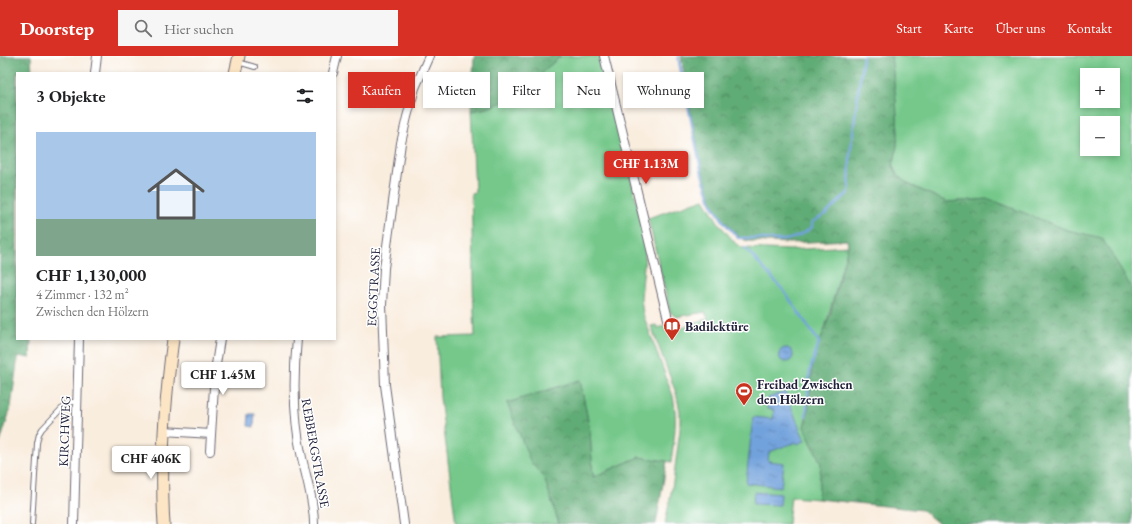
<!DOCTYPE html>
<html lang="de">
<meta charset="utf-8">
<style>
body{margin:0;font-family:"EB Garamond",serif;background:#f6f6f6;color:#202124;height:100vh;display:flex;flex-direction:column;font-size:15px;white-space:nowrap}
*{box-sizing:border-box;margin:0}
p{font-size:13px;color:#757577}
.icon{flex:none;width:22px;height:22px;fill:none;stroke:currentColor;stroke-width:2;stroke-linecap:round;stroke-linejoin:round}
.map{position:relative;flex:1;overflow:hidden}
.sheet{position:absolute;left:16px;top:16px;width:320px;height:268px;display:flex;flex-direction:column;background:#fff;border-radius:0px;box-shadow:0 2px 6px #0003}
.sheet>*{flex:none}
.top-card{position:absolute;left:348px;top:16px;width:380px;height:36px;display:flex;gap:8px}
.buttons{position:absolute;left:1080px;top:12px;display:grid;gap:8px}
.buttons a{display:grid;place-items:center;width:40px;height:40px;border-radius:0px;background:#fff;box-shadow:0 2px 6px #0003;font-size:20px}
.price{position:absolute;translate:-50% -34px;padding:0 9px;border-radius:4px;background:#fff;color:#222;font-size:13px;line-height:26px;filter:drop-shadow(0 1px 2px #0008)}
.price::after{content:'';position:absolute;left:50%;top:24px;width:12px;height:9px;margin-left:-6px;background:inherit;clip-path:polygon(0 0,100% 0,50% 100%)}
.price.current{background:#d93025;color:#fff}
ul{padding:0;list-style:none}
li{display:grid;align-content:center;gap:8px;height:212px;padding:0 20px}
li+li{border-top:1px solid #e0e0e0}
li span{display:grid;place-items:center;height:124px;border-radius:0px;color:#555}
li>.icon{margin-inline-start:auto}
span .icon{width:72px;height:72px;fill:#fffc;stroke-width:1}
li b{font-size:17px}
h2{display:flex;justify-content:space-between;align-items:center;height:48px;padding:0 20px;font-size:17px}
.chip{padding:0 14px;border-radius:0px;background:#fff;box-shadow:0 2px 6px #0003;font-size:14px;line-height:36px}
.chip.current{background:#d93025;color:#fff}
header{display:flex;align-items:center;gap:24px;box-sizing:border-box;height:56px;padding:0 20px;background:#d93025;color:#fff}
header strong{font-size:19px}
nav{display:flex;gap:22px;margin-inline-start:auto;font-size:14px}
.search{width:280px;height:36px;background:#f6f6f6;display:flex;align-items:center;gap:10px;box-sizing:border-box;padding:0 14px;border-radius:0px;color:#757577;font-size:15px}
.map>svg:first-child{display:block}
.grass{fill:#75c88a;stroke:#4c7562;fill-rule:evenodd}
.forest{fill:url(#forest-crowns);stroke:#416758}
.water{fill:url(#water-ripples);stroke:#4a628c}
.lines{fill:none;stroke-linecap:round;stroke-linejoin:round}
.stream{stroke:#72a2dc;stroke-width:2.5}
.service-casing{stroke:#6d6974;stroke-width:6}
.minor-casing{stroke:#6d6974;stroke-width:10}
.secondary-casing{stroke:#6d6974;stroke-width:13}
.service{stroke:#fff;stroke-width:4}
.minor{stroke:#fff;stroke-width:8}
.secondary{stroke:#fce5c4;stroke-width:11}
.labels{text-anchor:middle;stroke-width:3;stroke-linejoin:round;paint-order:stroke}
.street-label{font-size:13px;fill:#22223b;stroke:#fff}
.poi-label{font-size:13px;font-weight:bold;fill:#22223b;stroke:#fff;text-anchor:start}
</style>
<header>
<strong>Doorstep</strong>
<div class="search"><svg class="icon" aria-label="search" viewBox="0 0 24 24"><circle cx="10" cy="10" r="6"/><path d="M15 15l6 6"/></svg>Hier suchen</div>
<nav><a>Start</a><a>Karte</a><a>Über uns</a><a>Kontakt</a></nav>
</header>
<div class="map">
<svg width="1132" height="468" viewBox="0 0 1132 468">
<defs>
<pattern id="forest-crowns" width="20" height="18" patternUnits="userSpaceOnUse"><rect width="20" height="18" fill="#60ac76"/><path d="M2 6a3 3 0 1 1 6 0M12 15a3 3 0 1 1 6 0" fill="none" stroke="#4f8c62"/></pattern>
<pattern id="water-ripples" width="26" height="14" patternUnits="userSpaceOnUse"><rect width="26" height="14" fill="#72a2dc"/><path d="M2 4q2-2 4 0t4 0M15 11q2-2 4 0t4 0" fill="none" stroke="#5d84b4"/></pattern>
</defs>
<rect width="100%" height="100%" fill="#fff"/>
<filter id="ink" filterUnits="userSpaceOnUse"><feTurbulence type="fractalNoise" baseFrequency=".025" numOctaves="2"/><feDisplacementMap in="SourceGraphic" scale="8" xChannelSelector="R" yChannelSelector="G"/><feConvolveMatrix kernelMatrix="1 2 1 2 8 2 1 2 1" color-interpolation-filters="sRGB"/></filter>
<filter id="wash" filterUnits="userSpaceOnUse"><feTurbulence type="fractalNoise" baseFrequency=".012" numOctaves="4" result="noise"/><feDisplacementMap in="SourceGraphic" scale="16" xChannelSelector="R" yChannelSelector="G"/><feGaussianBlur stdDeviation="0.9" result="paint"/><feColorMatrix in="noise" values="0 0 0 0 0 0 0 0 0 0 0 0 0 0 0 0 0 1.4 0 .05"/><feComposite in="paint" operator="in"/></filter>
<g filter="url(#wash)">
<rect width="100%" height="100%" fill="#f9edde"/>
<g class="grass">
<path d="M 561,0 L 601,0 L 647,188 L 646,188 L 641,242 L 643,258 L 673,340 C 678,363 674,384 671,406 L 639,401 L 593,421 L 590,375 L 580,324 L 507,347 L 544,421 L 559,468 L 456,468 L 440,342 L 437,281 L 475,280 C 472,232 473,185 471,137 L 475,136 L 471,55 L 487,52 L 546,29 L 542,16 Z"/>
<path d="M 891,0 L 1132,0 L 1132,233 L 1101,182 L 1067,174 L 989,143 L 947,146 L 908,128 L 897,119 L 893,110 L 896,97 L 898,77 L 896,44 ZM 1087,19 L 1113,19 L 1113,45 L 1087,45 ZM 1087,67 L 1113,67 L 1113,93 L 1087,93 Z"/>
<polygon points="704,143 720,169 736,188 743,192 790,194 848,190 824,276 804,371 821,407 818,443 791,441 788,468 665,468 673,426 680,374 680,355 676,337 651,270 656,269 658,272 667,268 670,276 708,262 705,256 676,261 670,256 648,162"/>
</g>
<g class="forest">
<polygon points="0,0 31,0 32,17 17,17 17,283 31,283 30,302 18,300 11,351 0,387"/>
<polygon points="474,0 561,0 542,16 546,29 487,52 471,55"/>
<polygon points="681,0 891,0 896,44 898,77 896,97 893,110 897,119 908,128 947,146 989,143 1067,174 1102,182 1132,233 1132,468 939,468 922,454 818,443 821,407 804,371 808,357 813,304 830,259 848,190 847,184 790,187 747,185 739,181 724,165 713,148 703,117 693,70"/>
<polygon points="580,324 590,375 593,421 639,401 667,405 656,468 559,468 544,421 531,407 507,347"/>
</g>
<g class="water">
<circle cx="786" cy="299" r="7"/>
<polygon points="785,336 805,385 797,388 796,386 769,396 768,405 784,407 781,431 746,427 753,361 773,363 774,354 767,353 768,342"/>
<polygon points="249,358 255,358 254,371 248,370"/>
<polygon points="754,436 781,438 780,449 753,448"/>
</g>
<g class="lines">
<g class="stream">
<path d="M 678,0 L 702,118 L 712,148 L 724,166 L 738,182 C 768,179 784,194 812,171 L 812,166 L 826,158 L 849,136 L 850,99 L 863,0"/>
<polyline points="745,192 784,235 819,286 810,314 806,360"/>
</g>
</g>
</g>
<g filter="url(#ink)">
<g class="lines">
<g class="service-casing">
<g id="service">
<polyline points="238,6 255,11"/>
<polyline points="32,468 37,387 39,378 42,373 66,348 72,346 77,346"/>
</g>
</g>
<g class="minor-casing">
<g id="minor">
<polyline points="604,0 668,263"/>
<polyline points="95,17 97,0"/>
<polyline points="333,17 337,0"/>
<path d="M 297,283 C 293,323 293,362 302,402 C 307,424 314,446 314,468"/>
<polyline points="164,375 211,378"/>
<polyline points="210,395 215,315 220,283"/>
<polyline points="74,468 79,283"/>
<polyline points="404,468 385,329 382,249 384,212 401,87 407,61 415,32 429,0"/>
</g>
</g>
<g class="secondary-casing">
<g id="secondary">
<polyline points="235,17 239,0"/>
<path d="M 164,468 C 160,407 165,344 173,283"/>
</g>
</g>
<use href="#service" class="service"/>
<use href="#minor" class="minor"/>
<use href="#secondary" class="secondary"/>
</g>
</g>
<defs>
<g id="library-pin" transform="scale(0.9)"><path d="M0 17L-7.5 6A9.5 9.5 0 1 1 7.5 6Z" fill="#c8321e" stroke="#fff"/><path d="M-6-4Q-3-5.5-.7-3.5V5Q-3 3-6 4ZM6-4Q3-5.5 .7-3.5V5Q3 3 6 4Z" fill="#fff"/></g>
<g id="stadium-pin" transform="scale(0.9)"><path d="M0 17L-7.5 6A9.5 9.5 0 1 1 7.5 6Z" fill="#c8321e" stroke="#fff"/><path d="M0-5a6.5 5 0 1 0 0 10a6.5 5 0 1 0 0-10ZM-3.5-1.8h7v3.6h-7Z" fill="#fff"/></g>
</defs>
<g fill-rule="evenodd">
<use href="#library-pin" x="672" y="270"/>
<use href="#stadium-pin" x="744" y="335"/>
</g>
<g class="labels">
<g class="street-label">
<text transform="translate(373 231) rotate(-87)" y="5">EGGSTRASSE</text>
<text transform="translate(64 375) rotate(-88)" y="5">KIRCHWEG</text>
<text transform="translate(316 397) rotate(80)" y="5">REBBERGSTRASSE</text>
</g>
<g class="poi-label">
<text x="685" y="275">Badilektüre</text>
<text x="757" y="333">Freibad Zwischen<tspan x="757" dy="15">den Hölzern</tspan></text>
</g>
</g>
</svg>
<div class="buttons">
<a>+</a>
<a>−</a>
</div>
<b class="price current" style="left:646px;top:129px">CHF 1.13M</b>
<b class="price" style="left:223px;top:340px">CHF 1.45M</b>
<b class="price" style="left:151px;top:424px">CHF 406K</b>
<div class="top-card">
<a class="chip current">Kaufen</a>
<a class="chip">Mieten</a>
<a class="chip">Filter</a>
<a class="chip">Neu</a>
<a class="chip">Wohnung</a>
</div>
<section class="sheet">
<h2>3 Objekte<svg class="icon" aria-label="filters" viewBox="0 0 24 24"><path d="M4 7h16M4 17h16"/><circle cx="9" cy="7" r="2"/><circle cx="15" cy="17" r="2"/></svg></h2>
<ul>
<li><span style="background:linear-gradient(#a9c7e8 70%,#7fa58c 0)"><svg class="icon" aria-label="home" viewBox="0 0 24 24"><path d="M3 11l9-7 9 7M6 9v11h12V9"/></svg></span><div><b>CHF 1,130,000</b><p>4 Zimmer · 132 m²</p><p>Zwischen den Hölzern</p></div></li>
</ul>
</section>
</div>
